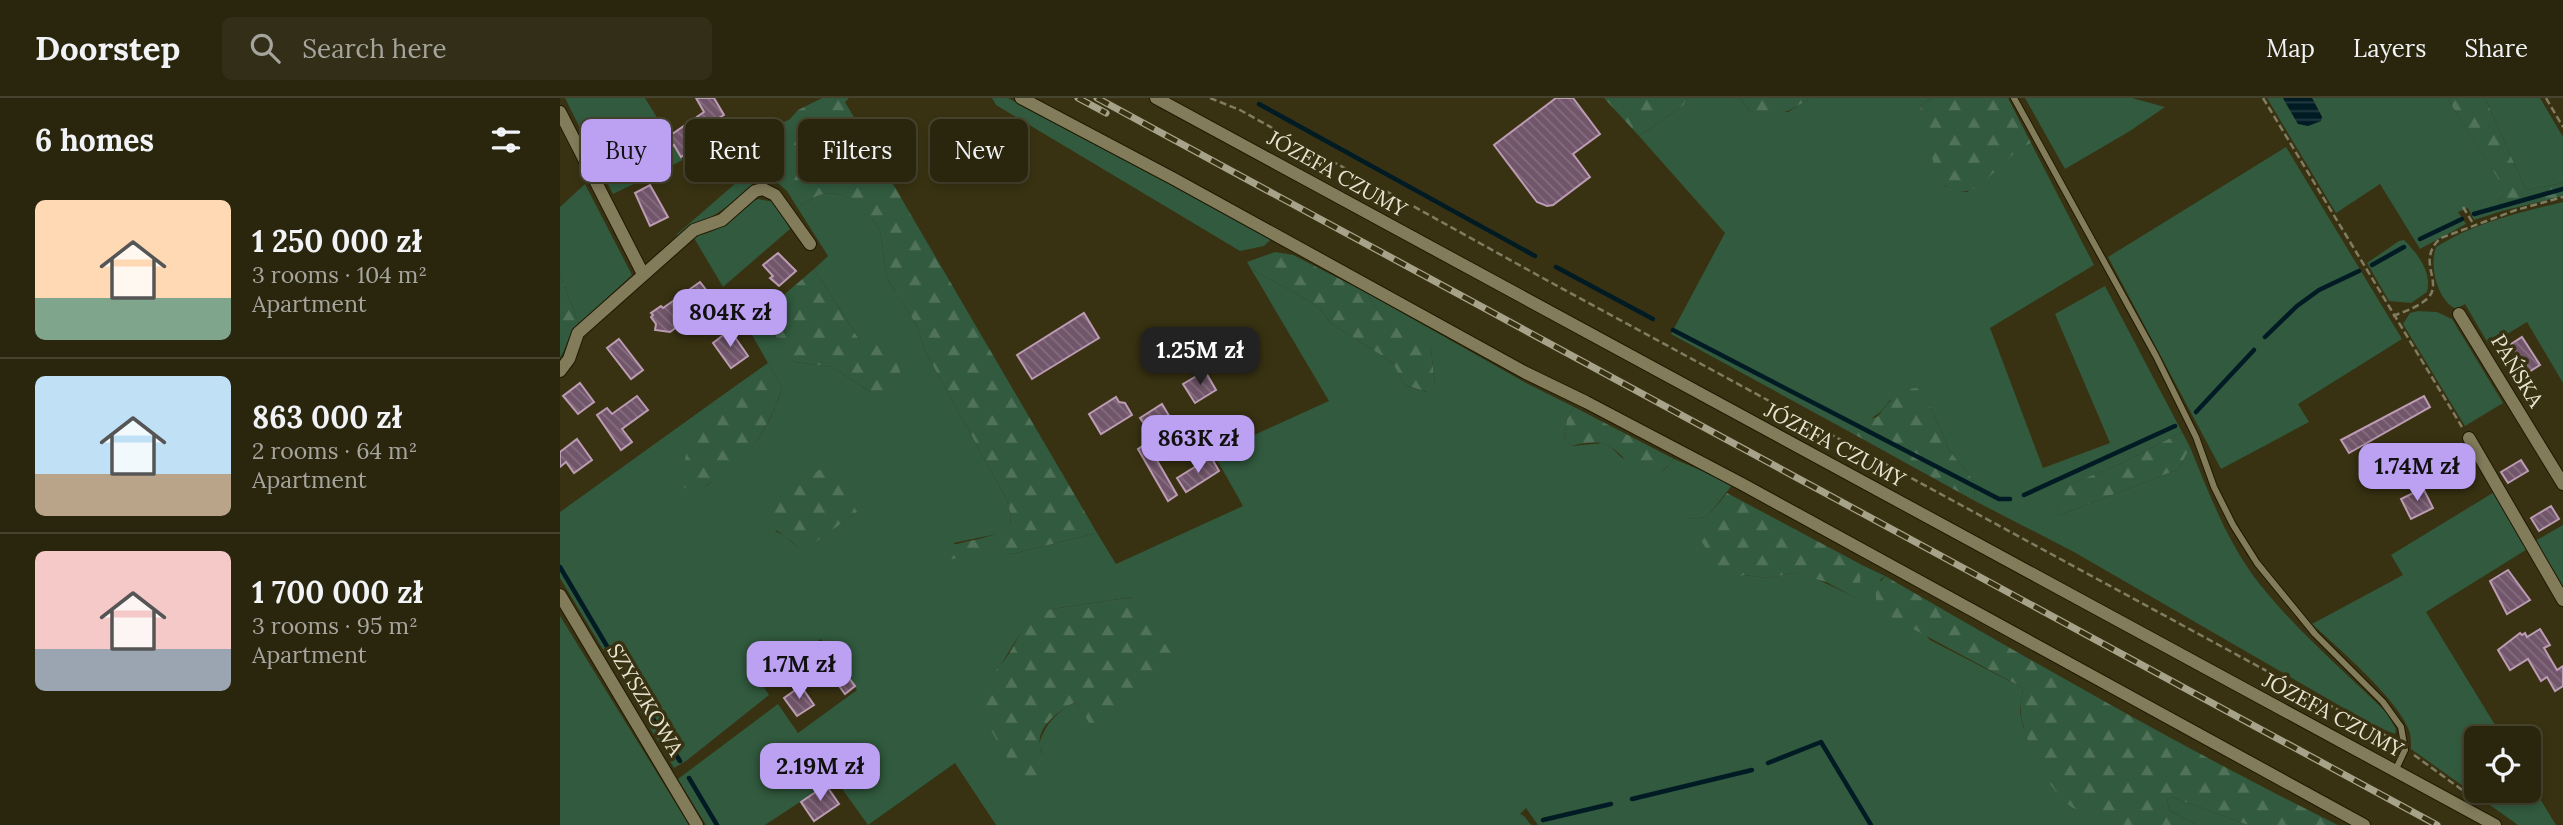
<!DOCTYPE html>
<meta charset="utf-8">
<style>
body{margin:0;font-family:Lora,serif;background:#322e17;color:#f1f3f6;height:100vh;display:flex;flex-direction:column;font-size:26px;white-space:nowrap}
*{box-sizing:border-box;margin:0}
p{font-size:23px;color:#a5a59e}
.icon{flex:none;width:38px;height:38px;fill:none;stroke:currentColor;stroke-width:2;stroke-linecap:round;stroke-linejoin:round}
.map{position:relative;flex:1;overflow:hidden}
.side{display:flex;flex-direction:column;background:#2a260e;width:560px}
.side>*{flex:none}
.hud{position:absolute;left:21px;top:21px;width:665px;height:63px;display:flex;gap:14px}
.tools{position:absolute;left:1904px;top:628px;display:grid;gap:14px}
.tools a{display:grid;place-items:center;width:77px;height:77px;border-radius:10px;background:#2a260e;box-shadow:0 4px 10px #0003,0 0 0 2px #46432e;font-size:35px}
.price{position:absolute;translate:-50% -60px;padding:0 16px;border-radius:14px;background:#bca0f2;color:#111;font-size:23px;line-height:46px;filter:drop-shadow(0 2px 4px #0008)}
.price::after{content:'';position:absolute;left:50%;top:42px;width:21px;height:16px;margin-left:-10px;background:inherit;clip-path:polygon(0 0,100% 0,50% 100%)}
.price.on{background:#222;color:#fff}
ul{padding:0;list-style:none}
li{display:flex;align-items:center;gap:21px;height:175px;padding:0 35px}
li+li{border-top:2px solid #46432e}
li span{display:grid;place-items:center;flex:none;width:196px;height:140px;border-radius:10px;color:#555}
li>.icon{margin-inline-start:auto}
span .icon{width:84px;height:84px;fill:#fffc;stroke-width:1}
li b{font-size:30px}
h2{display:flex;justify-content:space-between;align-items:center;height:84px;padding:0 35px;font-size:30px}
.tag{padding:0 24px;border-radius:10px;background:#2a260e;box-shadow:0 4px 10px #0003,0 0 0 2px #46432e;font-size:24px;line-height:63px}
.tag.on{background:#bca0f2;color:#111}
header{display:flex;align-items:center;gap:42px;box-sizing:border-box;height:98px;padding:0 35px;background:#2a260e;border-bottom:2px solid #46432e}
header strong{font-size:33px}
nav{display:flex;gap:38px;margin-inline-start:auto;font-size:24px}
.search{width:490px;height:63px;background:#322e17;display:flex;align-items:center;gap:18px;box-sizing:border-box;padding:0 24px;border-radius:10px;color:#a5a59e;font-size:26px}
main{display:flex;flex:1;min-height:0}
.map>svg:first-child{display:block}
.grass{fill:#315a3e;fill-rule:evenodd}
.forest{fill:url(#forest-firs)}
.water{fill:url(#water-rules)}
.lines{fill:none;stroke-linecap:round;stroke-linejoin:round}
.stream{stroke:#001b24;stroke-width:4.5}
.building{fill:url(#building-back-hatch);stroke:#bc9cb3;stroke-width:2}
.lane-casing{stroke:#1f1900;stroke-width:8}
.street-casing{stroke:#1f1900;stroke-width:14}
.path{stroke:#807c61;stroke-width:2.5;stroke-dasharray:7 3.5;stroke-linecap:butt}
.lane{stroke:#837c5b;stroke-width:6}
.street{stroke:#837c5b;stroke-width:12}
.rail-casing{stroke:#a7a38b;stroke-width:7}
.rail{stroke:#383212;stroke-width:4.5;stroke-dasharray:13;stroke-linecap:butt}
.labels{text-anchor:middle;stroke-width:7;stroke-linejoin:round;paint-order:stroke}
.street-label{font-size:21px;fill:#e7e4d1;stroke:#383212}
</style>
<header>
<strong>Doorstep</strong>
<div class="search"><svg class="icon" aria-label="search" viewBox="0 0 24 24"><circle cx="10" cy="10" r="6"/><path d="M15 15l6 6"/></svg>Search here</div>
<nav><a>Map</a><a>Layers</a><a>Share</a></nav>
</header>
<main>
<section class="side">
<h2>6 homes<svg class="icon" aria-label="filters" viewBox="0 0 24 24"><path d="M4 7h16M4 17h16"/><circle cx="9" cy="7" r="2"/><circle cx="15" cy="17" r="2"/></svg></h2>
<ul>
<li><span style="background:linear-gradient(#ffd9b3 70%,#7fa58c 0)"><svg class="icon" aria-label="home" viewBox="0 0 24 24"><path d="M3 11l9-7 9 7M6 9v11h12V9"/></svg></span><div><b>1 250 000 zł</b><p>3 rooms · 104 m²</p><p>Apartment</p></div></li>
<li><span style="background:linear-gradient(#bfe0f5 70%,#b9a48a 0)"><svg class="icon" aria-label="home" viewBox="0 0 24 24"><path d="M3 11l9-7 9 7M6 9v11h12V9"/></svg></span><div><b>863 000 zł</b><p>2 rooms · 64 m²</p><p>Apartment</p></div></li>
<li><span style="background:linear-gradient(#f6c9c9 70%,#9aa5b1 0)"><svg class="icon" aria-label="home" viewBox="0 0 24 24"><path d="M3 11l9-7 9 7M6 9v11h12V9"/></svg></span><div><b>1 700 000 zł</b><p>3 rooms · 95 m²</p><p>Apartment</p></div></li>
</ul>
</section>
<div class="map">
<svg width="2003" height="727" viewBox="0 0 2003 727">
<defs>
<pattern id="forest-firs" width="22" height="20" patternUnits="userSpaceOnUse" patternTransform="scale(1.75)"><rect width="22" height="20" fill="#315a3e"/><path d="M5 1l3.5 6h-7zM16 11l3.5 6h-7z" fill="#4f7259"/></pattern>
<pattern id="water-rules" width="6" height="5" patternUnits="userSpaceOnUse" patternTransform="scale(1.75)"><rect width="6" height="5" fill="#001b24"/><path d="M0 2.5h6" fill="none" stroke="#253c43"/></pattern>
<pattern id="building-back-hatch" width="6" height="6" patternUnits="userSpaceOnUse" patternTransform="scale(1.75)"><rect width="6" height="6" fill="#71556a"/><path d="M-1 5l2 2M0 0l6 6M5-1l2 2" fill="none" stroke="#856d7e"/></pattern>
</defs>
<rect width="100%" height="100%" fill="#383212"/>
<g class="grass">
<polygon points="5,0 85,0 123,62 53,96"/>
<polygon points="432,0 448,0 712,140 704,148 680,153 436,7"/>
<path d="M 1127,0 L 1180,0 L 1191,15 L 1228,14 L 1250,0 L 1372,0 L 1360,8 C 1362,21 1376,80 1385,88 C 1392,92 1399,93 1407,94 L 1458,50 L 1471,45 L 1534,167 L 1430,230 L 1483,370 L 1550,345 L 1495,216 L 1545,188 L 1622,334 L 1560,366 L 1492,394 L 1500,417 L 1619,371 L 1630,349 C 1649,395 1667,444 1698,484 C 1735,531 1783,572 1826,614 L 1836,631 L 1835,636 L 1813,627 L 1514,454 L 1415,403 L 1414,383 L 1389,352 L 1369,305 L 1330,302 C 1319,320 1306,322 1288,333 L 1111,236 L 1165,135 L 1079,38 L 1123,8 Z"/>
<polygon points="1465,0 1572,0 1605,9 1570,33 1505,71"/>
<polygon points="1707,0 1723,0 1738,26 1762,19 1752,0 1887,0 1945,91 1944,97 1938,102 1942,113 1914,122 1908,110 1898,114 1906,126 1860,151 1820,86 1776,115"/>
<polygon points="1925,0 1980,0 2003,39 2003,85 1966,92"/>
<polygon points="1726,49 1842,241 1738,306 1749,324 1661,371 1548,159"/>
<polygon points="199,65 205,74 174,104 120,140 116,137"/>
<polygon points="25,86 72,177 19,226 0,176 0,109"/>
<path d="M 271,95 L 283,97 L 292,102 L 313,122 L 320,132 L 327,180 L 357,228 L 366,255 L 446,400 L 451,418 L 450,428 L 442,435 L 393,445 L 427,457 L 456,455 L 537,435 L 556,466 L 683,408 L 656,360 L 694,337 L 769,303 L 691,171 L 741,198 L 758,209 L 772,226 L 832,264 L 845,287 L 866,294 L 875,287 L 871,251 L 820,217 L 807,195 L 966,285 L 1014,309 L 1007,321 L 1004,339 L 1012,348 L 1043,345 L 1051,349 L 1061,359 L 1093,377 L 1104,372 L 1114,361 L 1173,386 L 1147,419 L 1129,421 L 1183,477 L 1208,480 L 1234,475 L 1248,477 L 1297,500 L 1302,467 L 1325,478 L 1320,482 L 1370,542 L 1463,590 L 1460,614 L 1463,629 L 1514,711 L 1539,720 L 1546,727 L 978,727 L 966,710 L 960,716 L 964,718 L 971,727 L 436,727 L 395,665 L 308,727 L 275,681 L 205,727 L 146,727 L 118,681 L 218,606 L 238,635 L 297,592 L 261,541 L 201,585 L 209,597 L 126,663 L 114,670 L 0,480 L 0,414 L 153,304 L 150,317 L 146,388 C 187,361 207,337 222,290 L 187,228 L 204,214 L 214,236 L 235,264 L 272,269 L 312,295 L 300,243 L 254,171 L 268,158 L 237,109 L 259,97 ZM 297,414 L 242,453 L 225,438 L 215,433 ZM 573,499 L 618,567 L 536,635 L 516,604 C 496,614 486,625 479,646 L 483,657 L 440,568 L 460,536 L 492,511 Z"/>
<path d="M 198,101 L 214,104 L 230,131 L 163,189 L 134,140 C 139,136 143,137 150,134 C 168,127 179,109 198,101 Z"/>
<path d="M 2003,104 L 2003,285 L 1967,224 L 1929,247 L 1905,206 L 1896,211 C 1877,202 1869,168 1876,149 C 1914,125 1960,114 2003,104 Z"/>
<path d="M 1844,142 C 1858,156 1872,174 1867,194 L 1851,205 L 1829,203 L 1807,165 L 1839,143 Z"/>
<polygon points="1858,213 1877,214 1892,221 1943,305 1905,328 1843,226 1850,215"/>
<path d="M 1936,393 L 1969,450 L 1866,514 L 1943,640 L 1916,640 L 1916,693 L 1969,693 L 1969,683 L 1996,727 L 1958,727 L 1851,651 C 1851,646 1851,640 1850,635 C 1841,604 1777,549 1752,526 L 1843,477 L 1831,457 Z"/>
<polygon points="2003,427 2003,490 1975,443"/>
<polygon points="0,518 129,727 0,727"/>
<polygon points="1612,699 1688,727 1637,727 1609,712 1607,702"/>
</g>
<g class="forest">
<path d="M 262,0 L 289,0 L 285,4 L 537,435 L 456,455 L 380,462 L 380,453 C 402,440 435,443 450,427 L 451,418 L 446,400 L 366,255 L 357,228 L 327,180 L 320,132 L 313,122 L 283,97 L 271,95 L 259,97 L 237,109 L 227,93 L 205,74 L 185,44 L 190,38 L 217,28 L 230,21 L 238,12 Z"/>
<polygon points="1044,0 1127,0 1123,8 1079,38"/>
<path d="M 1180,0 L 1250,0 C 1227,15 1219,19 1191,15 Z"/>
<path d="M 1372,0 L 1448,0 L 1471,45 C 1448,55 1436,77 1415,90 C 1405,96 1388,94 1381,83 C 1373,69 1362,24 1360,8 Z"/>
<polygon points="1887,0 1925,0 1966,92 2003,85 2003,98 1942,113 1938,102 1944,97 1944,90"/>
<polygon points="715,154 733,157 807,195 820,217 867,243 871,251 875,287 873,293 867,294 845,287 832,264 772,226 758,209 741,198 691,171 687,164"/>
<path d="M 254,171 L 300,243 C 304,242 307,240 312,240 C 329,239 338,268 343,281 L 328,298 L 312,295 L 272,269 L 235,264 L 222,251 L 204,214 Z"/>
<path d="M 0,176 L 19,226 C 6,238 9,247 0,259 Z"/>
<path d="M 208,265 L 222,290 C 206,339 181,372 133,394 L 124,389 C 124,377 123,365 127,354 C 134,336 148,323 153,304 Z"/>
<polygon points="1357,290 1369,305 1389,352 1414,383 1415,403 1288,333 1305,322 1317,319 1336,296 1347,291"/>
<path d="M 1014,309 L 1114,361 C 1080,402 1071,356 1045,346 C 1035,343 1022,345 1012,348 L 1004,339 L 1007,321 Z"/>
<polygon points="1622,334 1630,349 1619,371 1500,417 1491,394 1560,366"/>
<path d="M 268,366 L 297,414 L 242,454 C 229,436 205,434 206,408 Z"/>
<polygon points="1167,395 1302,467 1298,501 1266,484 1234,475 1208,480 1183,477 1167,485 1128,421 1147,419"/>
<path d="M 1325,478 C 1474,564 1624,651 1778,727 L 1688,727 L 1612,699 L 1607,702 L 1609,712 L 1637,727 L 1546,727 C 1536,717 1525,718 1513,710 C 1489,695 1465,645 1461,617 C 1460,609 1462,599 1463,590 L 1316,511 L 1316,490 Z"/>
<path d="M 574,499 L 619,567 L 536,636 L 516,604 C 501,611 476,628 480,648 C 481,656 485,662 482,669 C 479,679 472,684 465,690 L 415,605 C 422,584 438,573 450,554 C 456,545 460,533 468,525 C 475,518 483,514 492,511 Z"/>
</g>
<polygon class="water" points="1723,0 1752,0 1762,19 1761,23 1748,28 1738,26"/>
<g class="lines">
<g class="stream">
<polyline points="699,6 975,158"/>
<polyline points="1914,116 2003,91"/>
<polyline points="1860,141 1902,121"/>
<polyline points="1812,167 1844,149"/>
<polyline points="996,169 1093,221"/>
<polyline points="1113,232 1439,401 1450,401"/>
<polyline points="1705,239 1737,208 1759,192 1799,173"/>
<polyline points="1636,314 1694,252"/>
<polyline points="1464,397 1615,328"/>
<polyline points="0,469 51,555 120,663"/>
<polyline points="1208,665 1261,644 1311,727"/>
<polyline points="129,680 157,727"/>
<polyline points="1072,701 1192,672"/>
<polyline points="983,722 1051,706"/>
</g>
</g>
<g class="building">
<polygon points="136,0 154,0 164,17 136,33 143,44 121,59 114,47 111,49 105,41 144,14"/>
<polygon points="996,0 1013,0 1040,36 1013,56 1030,79 993,107 987,108 977,104 934,47"/>
<polygon points="90,87 108,119 90,128 75,95"/>
<polygon points="218,155 236,173 219,188 210,180 213,178 203,167"/>
<polygon points="140,184 151,198 147,201 150,205 110,234 95,232 96,226 91,219 93,217 91,215 101,208 103,210"/>
<polygon points="524,215 539,240 472,281 457,257"/>
<polygon points="170,232 188,258 171,270 153,245"/>
<polygon points="1962,239 1980,267 1964,277 1948,248"/>
<polygon points="59,241 83,272 71,281 47,250"/>
<polygon points="645,273 656,292 635,305 623,286"/>
<polygon points="20,285 34,304 18,316 3,298"/>
<polygon points="77,298 88,312 62,331 72,344 61,352 37,317 47,310 52,316"/>
<polygon points="1864,298 1870,309 1789,355 1781,342"/>
<polygon points="556,299 559,304 565,305 572,317 541,336 529,316"/>
<polygon points="602,306 611,321 590,334 580,320"/>
<polygon points="17,341 32,362 14,375 6,364 0,369 0,354"/>
<polygon points="587,345 617,397 608,403 578,351"/>
<polygon points="651,359 659,373 626,394 617,380"/>
<polygon points="1961,362 1968,373 1948,385 1941,374"/>
<polygon points="1863,390 1873,410 1851,421 1841,401"/>
<polygon points="1991,408 1999,421 1979,433 1971,420"/>
<polygon points="1948,472 1970,502 1947,516 1930,483"/>
<polygon points="1980,531 1990,547 1984,550 1997,572 2003,568 2003,588 1995,593 1987,579 1981,583 1968,561 1950,572 1938,552 1960,535 1962,537 1965,535 1967,539"/>
<polygon points="281,569 295,588 285,596 271,577"/>
<polygon points="241,588 254,607 237,618 224,600"/>
<polygon points="266,687 279,706 254,723 241,704"/>
</g>
<g class="lines">
<g class="lane-casing">
<polyline id="lane" points="1454,0 1596,258 1636,339 1654,389 1673,427 1697,465 1755,536 1823,604 1841,629 1845,652 1835,673"/>
</g>
<g class="street-casing">
<g id="street">
<polyline points="461,0 614,81 966,275 1026,304 1182,386 1804,727"/>
<polyline points="596,0 1935,727"/>
<polyline points="0,14 83,176"/>
<polyline points="1899,216 2003,386"/>
<polyline points="0,273 9,261 18,235 134,132 162,122 195,93 203,91 215,97 250,146"/>
<polyline points="1909,340 2003,502"/>
<polyline points="0,497 137,727"/>
</g>
</g>
<g class="path">
<polyline points="650,0 680,12 979,178 1832,641"/>
<polyline points="1703,0 1902,329"/>
<polyline points="1986,0 2003,29"/>
<polyline points="1903,109 1914,127"/>
<path d="M 1833,218 C 1843,214 1855,210 1863,204 C 1889,187 1853,164 1881,140 L 1956,112 L 2003,99"/>
<polyline points="1854,657 1905,694"/>
</g>
<use href="#lane" class="lane"/>
<use href="#street" class="street"/>
<g class="rail-casing">
<g id="rail">
<polyline points="518,0 546,15"/>
<polyline points="537,0 1877,727"/>
</g>
</g>
<use href="#rail" class="rail"/>
</g>
<g class="labels">
<g class="street-label">
<text transform="translate(777 76) rotate(29)" y="7">JÓZEFA CZUMY</text>
<text transform="translate(1957 273) rotate(59)" y="7">PAŃSKA</text>
<text transform="translate(1275 347) rotate(28)" y="7">JÓZEFA CZUMY</text>
<text transform="translate(85 602) rotate(59)" y="7">SZYSZKOWA</text>
<text transform="translate(1773 617) rotate(28)" y="7">JÓZEFA CZUMY</text>
</g>
</g>
</svg>
<div class="tools">
<a><svg class="icon" aria-label="locate" viewBox="0 0 24 24"><circle cx="12" cy="12" r="6"/><path d="M12 2v4M12 18v4M2 12h4M18 12h4"/></svg></a>
</div>
<b class="price" style="left:170px;top:251px">804K zł</b>
<b class="price on" style="left:640px;top:289px">1.25M zł</b>
<b class="price" style="left:638px;top:377px">863K zł</b>
<b class="price" style="left:1857px;top:405px">1.74M zł</b>
<b class="price" style="left:239px;top:603px">1.7M zł</b>
<b class="price" style="left:260px;top:705px">2.19M zł</b>
<div class="hud">
<a class="tag on">Buy</a>
<a class="tag">Rent</a>
<a class="tag">Filters</a>
<a class="tag">New</a>
</div>
</div>
</main>
